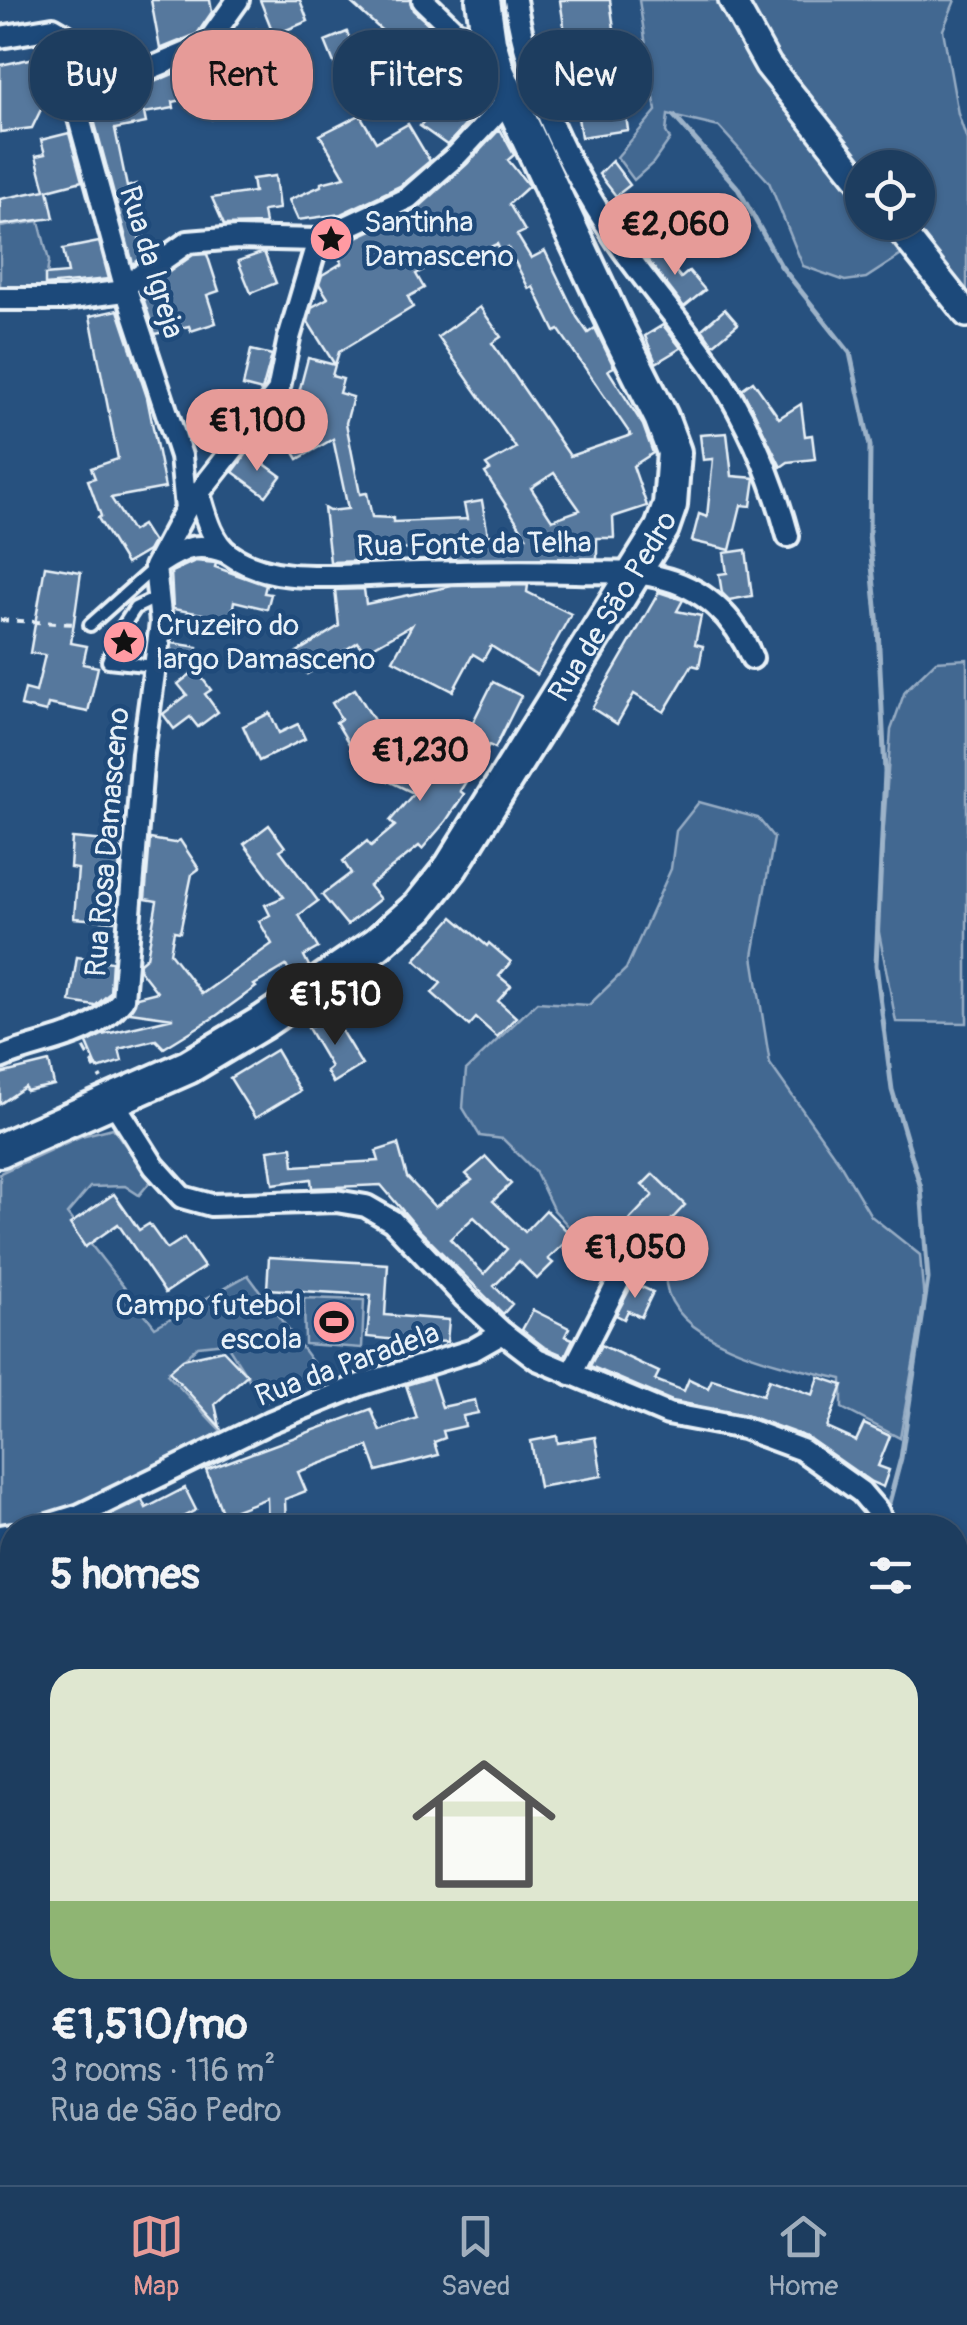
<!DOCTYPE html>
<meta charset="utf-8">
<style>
body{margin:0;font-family:Pangolin,sans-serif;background:#2a4868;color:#f1f3f6;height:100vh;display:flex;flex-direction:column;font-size:38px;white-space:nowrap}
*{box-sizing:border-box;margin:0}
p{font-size:32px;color:#a0aebd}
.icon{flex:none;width:55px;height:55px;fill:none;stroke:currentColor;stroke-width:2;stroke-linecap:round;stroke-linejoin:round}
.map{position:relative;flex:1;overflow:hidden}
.side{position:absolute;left:0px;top:1515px;width:968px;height:670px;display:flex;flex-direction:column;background:#1d3d5f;border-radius:40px 40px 0 0;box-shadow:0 2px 8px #0004,0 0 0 2px #3b5674}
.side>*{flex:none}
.hud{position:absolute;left:30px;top:30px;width:908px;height:90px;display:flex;gap:20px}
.fabs{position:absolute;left:845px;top:150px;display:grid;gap:20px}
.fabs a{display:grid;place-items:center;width:90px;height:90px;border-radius:50%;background:#1d3d5f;box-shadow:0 2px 8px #0004,0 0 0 2px #3b5674;font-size:50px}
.price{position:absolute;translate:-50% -85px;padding:0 22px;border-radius:35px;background:#e69b98;color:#111;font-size:32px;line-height:65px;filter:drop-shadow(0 2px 5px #0008)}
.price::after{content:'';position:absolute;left:50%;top:60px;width:30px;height:22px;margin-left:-15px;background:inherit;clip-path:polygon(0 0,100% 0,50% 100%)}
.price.selected{background:#222;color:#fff}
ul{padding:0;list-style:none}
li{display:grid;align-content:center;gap:20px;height:530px;padding:0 50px}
li span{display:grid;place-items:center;height:310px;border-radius:30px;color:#555}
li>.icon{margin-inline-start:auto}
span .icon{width:180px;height:180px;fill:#fffc;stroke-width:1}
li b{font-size:42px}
h2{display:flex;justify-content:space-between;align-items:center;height:120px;padding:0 50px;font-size:42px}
.tag{padding:0 35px;border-radius:40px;background:#1d3d5f;box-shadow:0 2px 8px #0004,0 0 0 2px #3b5674;font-size:35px;line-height:90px}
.tag.selected{background:#e69b98;color:#111}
.dock{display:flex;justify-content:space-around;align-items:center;height:140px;border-top:2px solid #3b5674;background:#1d3d5f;font-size:28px;color:#a0aebd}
.dock a{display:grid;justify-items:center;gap:5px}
.dock .selected{color:#e69b98}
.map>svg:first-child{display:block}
.green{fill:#436891;stroke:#96acc4;stroke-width:2.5;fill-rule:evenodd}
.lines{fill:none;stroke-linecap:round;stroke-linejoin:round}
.stream{stroke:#9db3c9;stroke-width:5}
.building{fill:#57789d;stroke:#e8f1f8;stroke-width:2.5;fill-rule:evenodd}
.service-casing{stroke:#e8f1f8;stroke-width:18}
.minor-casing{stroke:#e8f1f8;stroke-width:28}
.tertiary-casing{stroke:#e8f1f8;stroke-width:32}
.primary-casing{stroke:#e8f1f8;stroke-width:40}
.path{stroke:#e8f1f8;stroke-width:4;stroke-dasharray:8 8;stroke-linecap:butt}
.service{stroke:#1f4a7a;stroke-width:10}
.minor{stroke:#1f4a7a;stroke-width:20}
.tertiary{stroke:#1f4a7a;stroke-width:25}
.primary{stroke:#1f4a7a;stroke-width:32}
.labels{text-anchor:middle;stroke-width:9;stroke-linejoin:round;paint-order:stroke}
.poi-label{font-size:30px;fill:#e8f1f8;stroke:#1f4a7a;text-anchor:start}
.street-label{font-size:30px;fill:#e8f1f8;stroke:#1f4a7a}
</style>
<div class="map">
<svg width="967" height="2185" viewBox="0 0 967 2185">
<rect width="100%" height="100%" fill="#27517f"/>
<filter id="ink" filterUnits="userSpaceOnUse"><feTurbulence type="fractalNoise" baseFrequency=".01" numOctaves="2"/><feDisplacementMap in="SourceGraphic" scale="20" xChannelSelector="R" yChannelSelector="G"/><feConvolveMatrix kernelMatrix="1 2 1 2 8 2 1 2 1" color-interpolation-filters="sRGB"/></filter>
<g filter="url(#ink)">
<g class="green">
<path d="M 639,0 L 955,0 L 943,30 L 958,114 L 967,140 L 967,292 L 923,241 L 866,278 L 845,281 L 803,266 L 769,182 L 719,127 L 668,115 L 666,132 L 670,139 L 653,163 L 634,180 L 617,157 L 656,111 ZM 862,168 L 918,168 L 918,222 L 862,222 Z"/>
<polygon points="39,221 49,261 45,288 0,288 0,227"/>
<polygon points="967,659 967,1023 896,1022 877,922 891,730 905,691 936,661"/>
<path d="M 699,802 L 758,818 L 774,838 L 753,956 L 770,1064 L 839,1162 L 871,1216 L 920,1255 L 924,1302 L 900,1438 L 842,1408 L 842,1379 C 791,1367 675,1346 666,1284 C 665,1277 669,1269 671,1262 C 682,1232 677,1224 660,1198 L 591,1251 L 553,1209 L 535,1171 L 503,1139 L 480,1136 L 463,1108 L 466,1070 L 537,1002 L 589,1005 L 626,969 L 671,869 L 676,831 Z"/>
<polygon points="113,1128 151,1181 139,1195 125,1186 90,1187 67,1214 155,1327 248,1275 319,1371 264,1403 226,1343 198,1346 167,1374 221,1431 80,1515 0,1533 0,1173 81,1136"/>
<polygon points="304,1298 364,1300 362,1348 305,1344"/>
<polygon points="967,1712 967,2042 955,2042 955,1720"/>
</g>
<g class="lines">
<g class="stream">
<polyline points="674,116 737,187 781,266 850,353 870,446 869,535 878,627 885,772 876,965 892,1090 921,1188 928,1279 901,1458 889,1503"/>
<polyline points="852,2172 852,2185"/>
</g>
</g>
<g class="building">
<polygon points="151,0 210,0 212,12 197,34 160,49"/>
<polygon points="260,0 300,0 308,21 274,35"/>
<polygon points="348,0 410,0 413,10 452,45 463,60 447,72 468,76 464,96 474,98 470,120 447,145 420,126 431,112 433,94 406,58 410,56"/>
<polygon points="560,0 610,0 628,130 581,137"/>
<polygon points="256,29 273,71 260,76 270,92 236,113 212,119 206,95 173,102 174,108 144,113 146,123 115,129 127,187 136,184 145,217 141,218 144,236 139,237 143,257 133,264 93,116 116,112 113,95 135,90 211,58 225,41"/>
<polygon points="347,32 358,59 336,68 325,41"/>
<polygon points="35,58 44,76 45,101 32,128 0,132 0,65"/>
<polygon points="360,115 376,142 408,124 430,161 400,186 341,214 298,220 289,200 321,186 321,183 345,177 320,135"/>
<path d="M 500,129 L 514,155 L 508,160 L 529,186 L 509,204 L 525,231 L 517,235 L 531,258 L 545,251 L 577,317 L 588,333 L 595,328 L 614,367 L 608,370 L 643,425 L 653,453 L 633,466 L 647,506 L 613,517 L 614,538 L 597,538 L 597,558 L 426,559 L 426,548 L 397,550 L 397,560 L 330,562 L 324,508 L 329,511 L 348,509 L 333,439 L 298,459 L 284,436 L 272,443 L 265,431 L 288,401 L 298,396 L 308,358 L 335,365 L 332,376 L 343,379 L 339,393 L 353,397 L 346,423 L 360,494 L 367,493 L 372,517 L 393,518 L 393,522 L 467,519 L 464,504 L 482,501 L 488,535 L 526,536 L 485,473 L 490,470 L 486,465 L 516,448 L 438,337 L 480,307 L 501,337 L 492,343 L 570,456 L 631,435 L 559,330 L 555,332 L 533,287 L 529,289 L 508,248 L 501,252 L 497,244 L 449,266 L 445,258 L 416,274 L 424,288 L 408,297 L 413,307 L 339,352 L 335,365 L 308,322 L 312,307 L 328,298 L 319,284 L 322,275 L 342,263 L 333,248 L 417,209 L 467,164 ZM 554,473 L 580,510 L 552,520 L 531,488 Z"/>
<polygon points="69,133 82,181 48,190 54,218 0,225 0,199 45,190 36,156 45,154 41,140"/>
<polygon points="612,161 630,185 616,196 599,174"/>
<polygon points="275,176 279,209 263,211 265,224 224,225 212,198 254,192 252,179"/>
<polygon points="99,242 109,279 45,285 45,275 68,273 63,249"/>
<polygon points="655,246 681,278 689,271 705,290 684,307 644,255"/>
<polygon points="264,252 276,283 251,293 238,261"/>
<polygon points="207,254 219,291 207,295 216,323 191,331 189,326 155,334 141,292 193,255"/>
<polygon points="725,309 738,324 713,345 702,329"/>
<polygon points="118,310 147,397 165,488 111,498 132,531 142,525 153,542 148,551 126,564 98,518 101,516 88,480 95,478 91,468 118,459 90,316"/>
<polygon points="663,325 681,348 656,363 645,336"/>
<polygon points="251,350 272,355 262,391 243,386"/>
<polygon points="753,381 779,418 801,404 805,436 812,435 815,459 788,462 781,467 742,389"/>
<polygon points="727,433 732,476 755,478 751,506 741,505 730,550 692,541 699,514 707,517 713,459 703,460 700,435"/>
<polygon points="248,452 281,476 266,496 233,472"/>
<polygon points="746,550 752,596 729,600 722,593 719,574 727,573 724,553"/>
<polygon points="195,561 216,563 215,567 266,585 264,593 271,594 267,609 234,601 231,619 173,609 171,572"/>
<polygon points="45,566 81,572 71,643 87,646 83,664 98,667 88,712 48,704 46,712 21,706 25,689 36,692 45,655 30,653"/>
<polygon points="528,585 527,592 571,614 537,675 491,646 483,660 473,654 453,691 393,660 412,625 364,652 358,642 307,674 294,654 339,626 335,590 364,589 366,604 452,586"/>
<polygon points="659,592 683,600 677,611 701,616 695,644 703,646 699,667 692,665 664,712 634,694 617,724 592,708"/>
<polygon points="172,643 198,647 195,667 169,662"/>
<polygon points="196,670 211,690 205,694 218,712 198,727 190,717 174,729 163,714 187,695 178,684"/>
<polygon points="493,682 521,696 495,748 489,745 460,791 464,794 446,821 422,849 419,846 369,886 380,899 347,925 322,895 351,873 343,861 367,841 371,846 395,826 390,821 414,793 367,771 375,754 422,776 445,739 460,748"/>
<polygon points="355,689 383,735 354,752 336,722 341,719 332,703"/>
<polygon points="270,713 279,733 298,724 305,739 259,761 243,726"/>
<polygon points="269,825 285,847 280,850 318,901 299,915 318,948 304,956 309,966 293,977 286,966 254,985 256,987 216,1016 164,1048 156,1040 119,1049 122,1061 98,1069 87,1043 102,1035 173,1018 130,1012 137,997 157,992 139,969 140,963 147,957 157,901 145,899 150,839 174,843 180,840 199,869 192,874 180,932 174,931 170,953 202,994 272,944 259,921 270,915 265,905 284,897 244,844"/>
<polygon points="72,838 106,841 105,848 121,849 114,921 74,918 78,869 70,868"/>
<polygon points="453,917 487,946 489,943 511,962 499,976 511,986 498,1001 516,1017 497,1037 476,1018 469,1026 432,993 441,983 415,960"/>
<polygon points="77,957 112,962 110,993 95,1006 70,1002"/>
<polygon points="331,1014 362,1065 333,1083 326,1071 331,1067 308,1028"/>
<polygon points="276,1050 300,1091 255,1118 230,1078"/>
<polygon points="49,1062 54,1085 26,1091 25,1087 0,1104 0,1074"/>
<path d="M 398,1144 L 407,1177 L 435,1207 L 472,1180 L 466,1174 L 486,1157 L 511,1184 L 493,1201 L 525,1232 L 546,1210 L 572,1236 L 548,1259 L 553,1263 L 537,1279 L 519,1261 L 494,1286 L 512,1304 L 503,1314 L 420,1231 L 381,1185 L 312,1188 L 311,1179 L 273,1184 L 268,1150 L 292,1147 L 294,1166 L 379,1161 L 376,1151 ZM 474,1217 L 507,1249 L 484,1274 L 450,1239 Z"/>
<polygon points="653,1174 685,1205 656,1236 654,1234 611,1266 598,1253 653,1195 642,1185"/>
<polygon points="114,1194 139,1230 149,1224 167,1249 184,1238 204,1267 165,1293 118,1224 85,1247 70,1224"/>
<polygon points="269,1257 388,1264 385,1315 449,1320 447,1342 419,1340 418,1350 397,1349 398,1340 367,1337 371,1295 267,1289"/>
<polygon points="633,1283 653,1292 641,1317 628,1311 624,1319 616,1315"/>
<polygon points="533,1310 569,1328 565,1336 573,1339 565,1356 544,1347 522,1330"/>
<polygon points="601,1345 659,1372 655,1380 684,1391 689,1379 708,1388 712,1379 763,1395 769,1379 813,1395 819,1377 843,1385 827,1428 856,1441 864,1424 890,1436 878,1466 889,1470 883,1487 871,1482 807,1437 746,1415 672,1401 590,1366"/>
<polygon points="223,1350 247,1375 215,1404 220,1427 169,1371 183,1359"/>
<polygon points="432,1377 442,1407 475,1400 478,1413 463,1416 465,1426 443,1431 445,1438 434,1442 438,1455 377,1471 368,1446 298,1472 306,1491 285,1499 286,1528 268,1528 267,1498 223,1515 206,1470 371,1409 380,1431 417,1418 406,1385"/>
<polygon points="557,1436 558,1443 595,1437 602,1476 539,1487 531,1441"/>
<polygon points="185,1488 196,1510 171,1523 169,1519 151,1528 112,1528 107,1517 142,1500 146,1508"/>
</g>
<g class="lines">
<g class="service-casing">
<g id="service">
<polyline points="90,625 155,567"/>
<polyline points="154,666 108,661 118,634 135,608 158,597"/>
</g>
</g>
<g class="minor-casing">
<g id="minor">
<polyline points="423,0 456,32 489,42"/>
<path d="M 515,0 C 529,87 566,163 614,236 C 646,285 687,328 719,377 C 750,426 773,480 788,536"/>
<polyline points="0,37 53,28 65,35 79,89 79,118 125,286 181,456 186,509"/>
<polyline points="79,89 130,77 206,45 238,0"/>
<polyline points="0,299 64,299 117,292 188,242 237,238 318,240 408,198 457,155 510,98"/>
<path d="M 199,494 C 205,514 211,541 229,554 C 267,582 325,576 369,575 C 438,572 506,570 575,572 C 602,573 632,570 658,577 C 703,587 735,617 752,658"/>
<path d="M 160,563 C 185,547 198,542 226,552"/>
<path d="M 0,1058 C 47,1038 88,1041 123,999 L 143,753 L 161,623 L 155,567 L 186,509 L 278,392 L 289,338 L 318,240"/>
<polyline points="113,1101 154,1166 182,1197 211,1205 336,1201 366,1206 392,1221 465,1298 503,1333 537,1359 668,1414 743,1428 802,1450 861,1492 878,1512 884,1528"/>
<polyline points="571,1374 622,1274 658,1249"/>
<polyline points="38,1528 80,1515 270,1422 360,1385 473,1350 503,1333"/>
<polyline points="0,1536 12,1534"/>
<polyline points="389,2185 391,2172"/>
<polyline points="488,2185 490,2172"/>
<polyline points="645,2185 651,2172"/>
<polyline points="899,2185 900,2172"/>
</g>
</g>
<g class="tertiary-casing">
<g id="tertiary">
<polyline points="732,0 768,65 862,183"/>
<polyline points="894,222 967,314"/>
</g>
</g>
<g class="primary-casing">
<g id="primary">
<path id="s1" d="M 0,1150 L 188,1067 L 263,1022 L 377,944 L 419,907 L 451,867 L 662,528 L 670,505 L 674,452 L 661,417 L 620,335 L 498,73 L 489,42 L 483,0"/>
</g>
</g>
<g class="path">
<polyline points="0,620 75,624"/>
<polyline points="84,1048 101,1079"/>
</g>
<use href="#service" class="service"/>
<use href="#minor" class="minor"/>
<use href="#tertiary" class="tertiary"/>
<use href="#primary" class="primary"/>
</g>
</g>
<defs>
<g id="sight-disc" transform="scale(2.25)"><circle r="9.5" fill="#ff9aa2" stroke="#1f4a7a"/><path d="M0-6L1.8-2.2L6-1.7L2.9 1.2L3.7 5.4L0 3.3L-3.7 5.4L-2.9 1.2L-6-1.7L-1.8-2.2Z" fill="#111"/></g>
<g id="stadium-disc" transform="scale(2.25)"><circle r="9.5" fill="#ff9aa2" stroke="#1f4a7a"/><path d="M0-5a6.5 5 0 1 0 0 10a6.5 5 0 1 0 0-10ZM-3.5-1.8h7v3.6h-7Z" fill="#111"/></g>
</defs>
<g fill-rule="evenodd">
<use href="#sight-disc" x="331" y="239"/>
<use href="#sight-disc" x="124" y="642"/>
<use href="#stadium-disc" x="334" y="1322"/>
</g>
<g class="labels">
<g class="poi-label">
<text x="364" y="232">Santinha<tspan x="364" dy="34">Damasceno</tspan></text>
<text x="156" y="635">Cruzeiro do<tspan x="156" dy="34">largo Damasceno</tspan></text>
<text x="302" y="1315" text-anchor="end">Campo futebol<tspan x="302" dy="34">escola</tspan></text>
</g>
<g class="street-label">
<text transform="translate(152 262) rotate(73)" y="10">Rua da Igreja</text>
<text transform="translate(474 544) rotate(-1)" y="10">Rua Fonte da Telha</text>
<text dy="10" stroke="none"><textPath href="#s1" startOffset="845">Rua de São Pedro</textPath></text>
<text transform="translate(107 842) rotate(-85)" y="10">Rua Rosa Damasceno</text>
<text transform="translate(347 1364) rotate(-20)" y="10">Rua da Paradela</text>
</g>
</g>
</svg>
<div class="fabs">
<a><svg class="icon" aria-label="locate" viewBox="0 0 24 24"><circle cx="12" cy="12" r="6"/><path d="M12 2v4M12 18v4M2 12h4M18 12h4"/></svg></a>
</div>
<b class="price" style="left:675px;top:278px">€2,060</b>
<b class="price" style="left:257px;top:474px">€1,100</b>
<b class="price" style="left:420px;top:804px">€1,230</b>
<b class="price selected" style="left:335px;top:1048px">€1,510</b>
<b class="price" style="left:635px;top:1301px">€1,050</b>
<div class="hud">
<a class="tag">Buy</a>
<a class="tag selected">Rent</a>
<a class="tag">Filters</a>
<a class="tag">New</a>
</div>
<section class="side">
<h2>5 homes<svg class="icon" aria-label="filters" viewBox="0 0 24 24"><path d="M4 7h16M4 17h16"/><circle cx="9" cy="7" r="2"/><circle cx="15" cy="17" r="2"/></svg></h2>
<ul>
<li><span style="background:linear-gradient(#dfe7d0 75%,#8fb573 0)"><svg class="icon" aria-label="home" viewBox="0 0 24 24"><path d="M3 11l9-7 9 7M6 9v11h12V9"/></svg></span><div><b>€1,510/mo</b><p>3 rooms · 116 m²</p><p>Rua de São Pedro</p></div></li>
</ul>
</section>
</div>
<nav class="dock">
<a class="selected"><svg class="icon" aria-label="map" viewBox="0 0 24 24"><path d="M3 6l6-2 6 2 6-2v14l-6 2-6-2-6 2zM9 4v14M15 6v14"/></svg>Map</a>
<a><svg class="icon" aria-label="saved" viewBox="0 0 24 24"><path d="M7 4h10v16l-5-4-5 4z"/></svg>Saved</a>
<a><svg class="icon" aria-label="home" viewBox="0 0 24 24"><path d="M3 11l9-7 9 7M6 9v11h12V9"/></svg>Home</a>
</nav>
